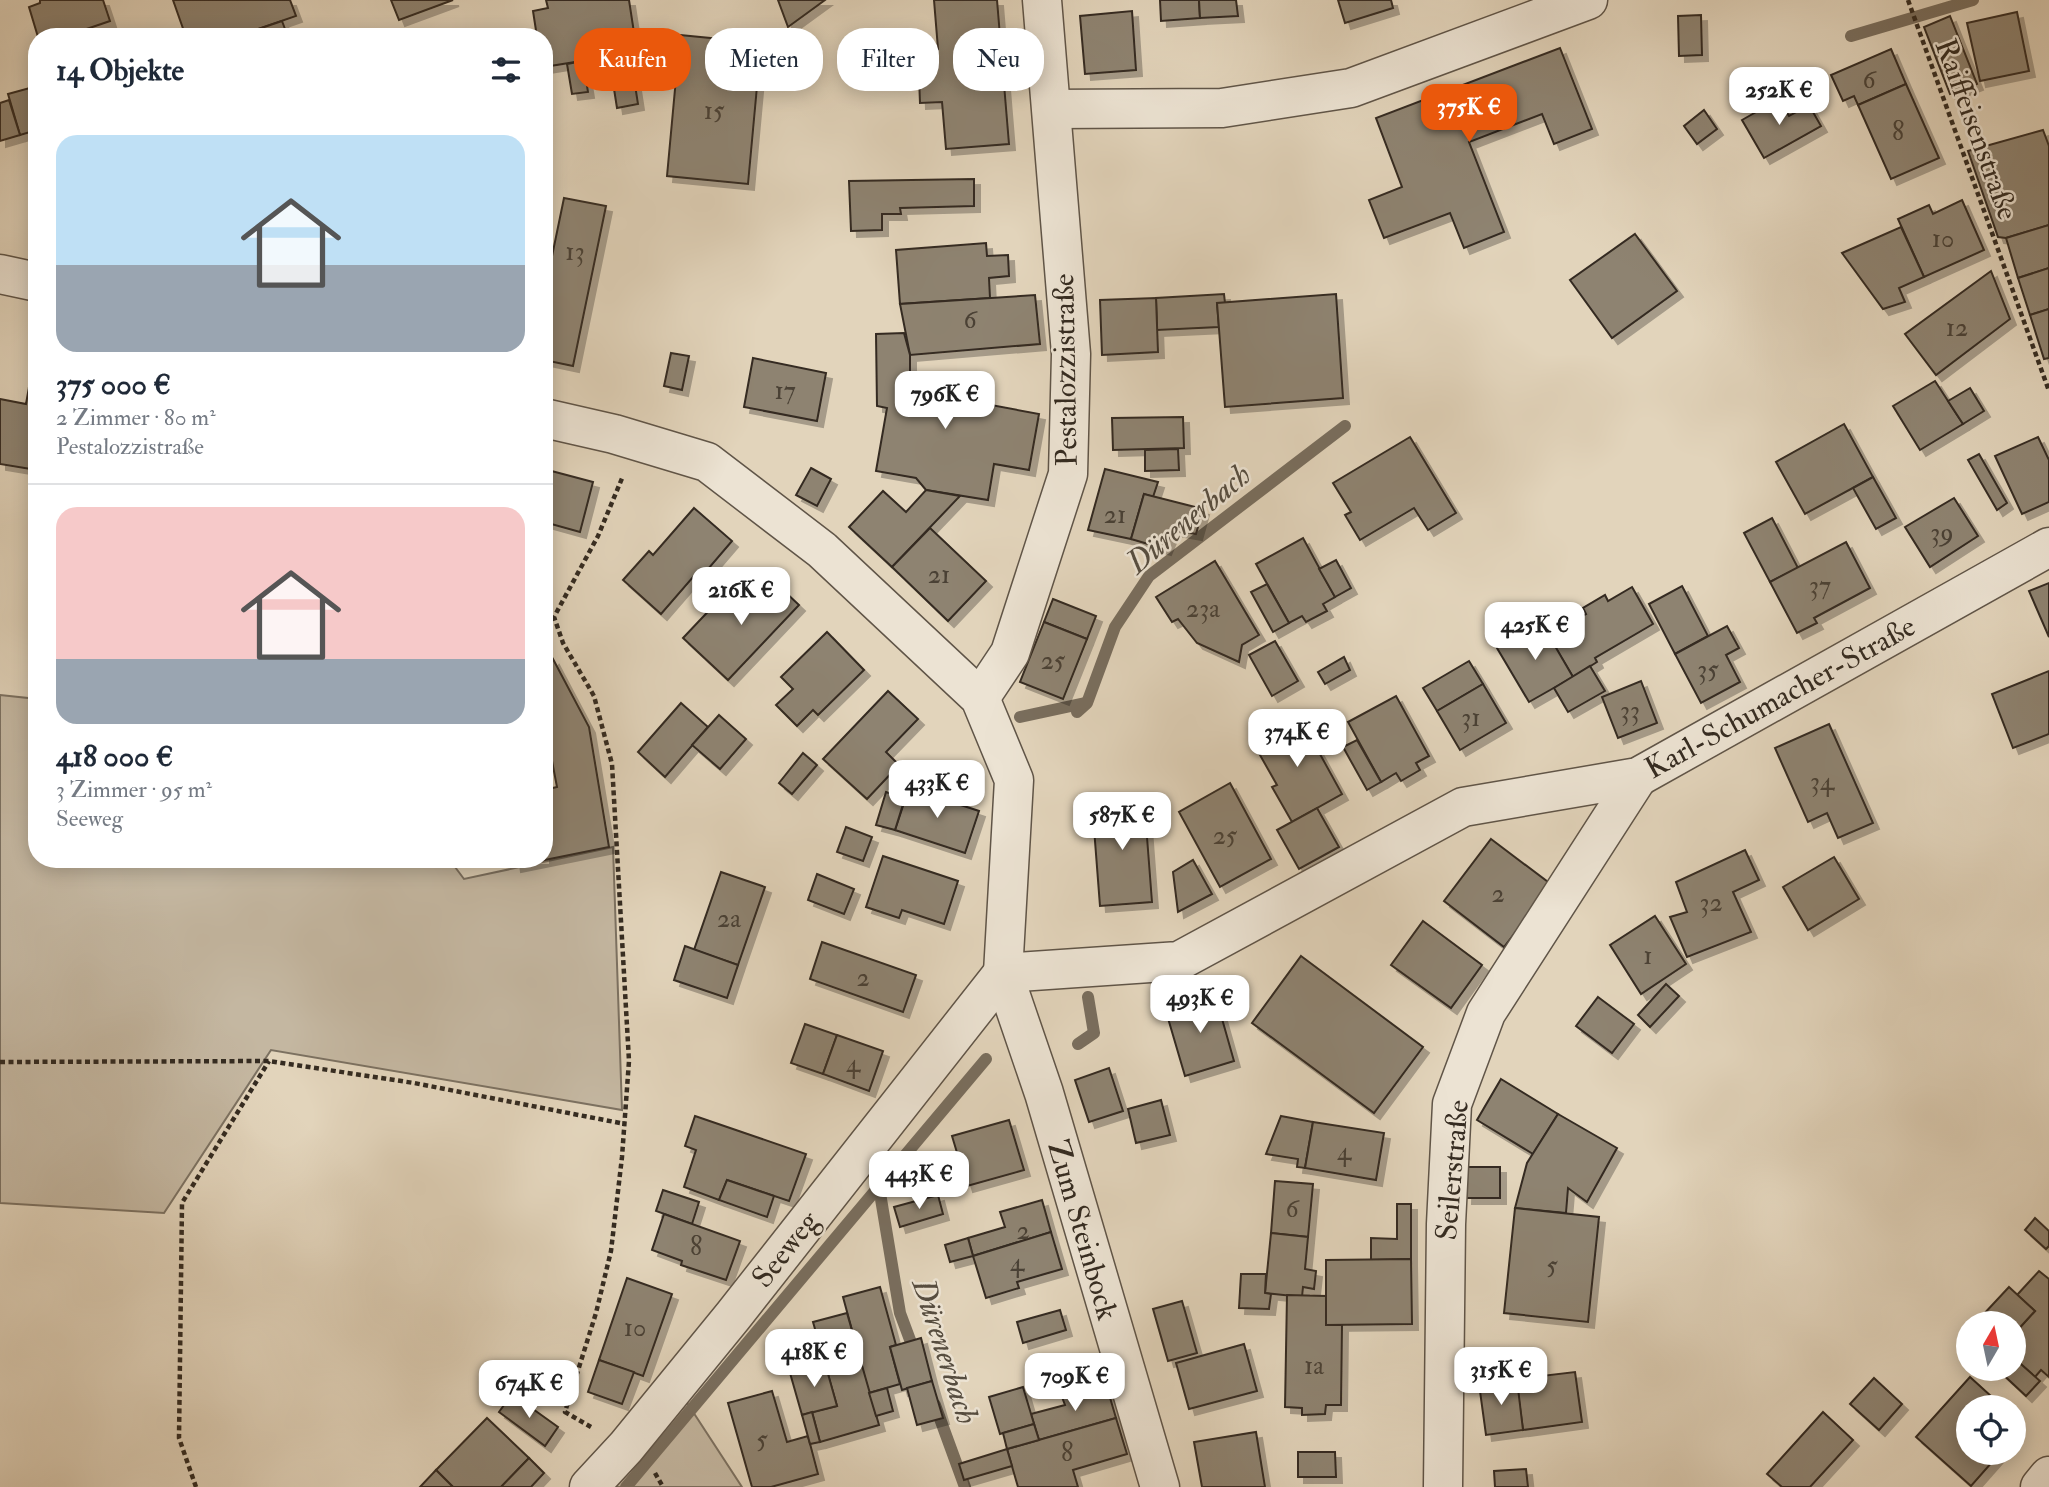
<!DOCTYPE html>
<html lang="de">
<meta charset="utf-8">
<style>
body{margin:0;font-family:"IM FELL Double Pica",serif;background:#f2f2f3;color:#1f2937;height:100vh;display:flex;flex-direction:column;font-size:26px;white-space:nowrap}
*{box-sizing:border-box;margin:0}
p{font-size:23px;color:#747a83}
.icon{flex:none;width:38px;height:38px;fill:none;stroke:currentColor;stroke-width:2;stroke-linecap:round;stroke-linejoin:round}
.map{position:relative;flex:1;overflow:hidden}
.details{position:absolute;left:28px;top:28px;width:525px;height:840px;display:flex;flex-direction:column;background:#fff;border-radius:28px;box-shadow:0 4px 18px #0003}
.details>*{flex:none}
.banner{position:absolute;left:574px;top:28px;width:665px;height:63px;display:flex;gap:14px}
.needle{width:46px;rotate:9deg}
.controls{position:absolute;left:1956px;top:1311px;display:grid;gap:14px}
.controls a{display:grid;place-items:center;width:70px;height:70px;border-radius:50%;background:#fff;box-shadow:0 4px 18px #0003;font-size:35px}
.price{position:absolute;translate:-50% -60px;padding:0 16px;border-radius:14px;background:#fff;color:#222;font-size:23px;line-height:46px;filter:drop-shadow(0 2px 4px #0008)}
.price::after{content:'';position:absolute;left:50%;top:42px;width:21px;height:16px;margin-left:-10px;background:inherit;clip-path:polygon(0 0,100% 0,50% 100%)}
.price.on{background:#ea580c;color:#fff}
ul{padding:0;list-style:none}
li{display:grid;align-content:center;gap:14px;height:371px;padding:0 28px}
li+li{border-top:2px solid #e0e1e3}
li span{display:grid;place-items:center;height:217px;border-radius:21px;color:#555}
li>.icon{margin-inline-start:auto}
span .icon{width:126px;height:126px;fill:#fffc;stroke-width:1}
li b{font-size:30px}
h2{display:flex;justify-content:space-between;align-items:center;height:84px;padding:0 28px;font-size:30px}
.tag{padding:0 24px;border-radius:28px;background:#fff;box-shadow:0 4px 18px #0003;font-size:24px;line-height:63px}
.tag.on{background:#ea580c;color:#fff}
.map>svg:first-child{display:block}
.green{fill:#c4b7a1;stroke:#7c7161;stroke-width:2}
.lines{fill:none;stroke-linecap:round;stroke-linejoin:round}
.stream{stroke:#796e5e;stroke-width:12}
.building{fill:#8e8371;stroke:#342b21;stroke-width:2;filter:url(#shadow)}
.street-casing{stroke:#605548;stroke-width:41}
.path{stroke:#342b21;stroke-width:4.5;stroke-dasharray:5 3.5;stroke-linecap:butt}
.street{stroke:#ece3d3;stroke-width:38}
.labels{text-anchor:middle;stroke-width:5;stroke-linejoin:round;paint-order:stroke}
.number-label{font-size:26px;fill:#4a4135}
.street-label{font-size:30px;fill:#342b21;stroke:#ece3d3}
.water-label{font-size:32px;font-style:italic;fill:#564d40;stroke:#ece3d3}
</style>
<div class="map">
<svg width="2049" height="1487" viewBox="0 0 2049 1487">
<defs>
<filter id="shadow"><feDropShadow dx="6" dy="6" stdDeviation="0" flood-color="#0004"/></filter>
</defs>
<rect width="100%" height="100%" fill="#e2d4bb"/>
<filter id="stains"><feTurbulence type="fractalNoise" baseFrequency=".00286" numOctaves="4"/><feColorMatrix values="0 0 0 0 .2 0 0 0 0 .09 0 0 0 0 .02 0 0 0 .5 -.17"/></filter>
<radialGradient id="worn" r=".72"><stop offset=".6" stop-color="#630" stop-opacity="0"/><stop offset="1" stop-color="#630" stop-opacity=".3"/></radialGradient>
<g class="green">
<polygon points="0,695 37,699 37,859 449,859 464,879 613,847 622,1110 271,1050 164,1213 0,1203"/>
<polygon points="682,1395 742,1487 584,1487"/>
</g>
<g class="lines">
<g class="stream">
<polyline points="1851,36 1973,0"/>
<polyline points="1077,712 1087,703 1115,627 1149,576 1345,426"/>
<polyline points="1020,717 1085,703"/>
<polyline points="1078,1044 1094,1033 1088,997"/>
<polyline points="879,1187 900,1313 916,1356"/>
<polyline points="935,1405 965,1487"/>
<polyline points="626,1487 986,1059"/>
</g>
</g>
<g class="building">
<polygon points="40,0 103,0 110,21 63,37 38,37 29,7 40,3"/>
<polygon points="173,0 290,0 296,16 235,37 186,37"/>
<polygon points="391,0 453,0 399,20"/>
<polygon points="546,0 629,0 637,52 544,67 544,37 537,37 533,11 548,8"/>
<polygon points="778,0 825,0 788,27"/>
<polygon points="934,0 997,0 1009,144 946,149 942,102 920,103 918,50 938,49"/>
<polygon points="1160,0 1199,0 1200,18 1161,21"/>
<polygon points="1199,0 1236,0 1238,16 1200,18"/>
<polygon points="1338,0 1391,0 1393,8 1345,23"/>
<polygon points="1132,11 1136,70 1085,74 1080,16"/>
<polygon points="2017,12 2029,71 1980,81 1967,23"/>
<polygon points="1701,15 1702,55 1679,56 1678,16"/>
<polygon points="1950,16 1977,84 1950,94 1924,27"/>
<polygon points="282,21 288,37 235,37"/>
<polygon points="680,35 761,43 748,184 667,176"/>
<polygon points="1560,48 1592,129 1554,144 1542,114 1469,142 1504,232 1464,248 1450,213 1384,238 1369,200 1402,187 1376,118"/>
<polygon points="1891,49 1906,84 1858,105 1854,96 1843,101 1831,75"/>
<polygon points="630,53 638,104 617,108 609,57"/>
<polygon points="583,61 588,92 572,94 567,64"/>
<polygon points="1906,84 1939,158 1891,179 1858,105"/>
<polygon points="37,86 37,130 20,135 8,94"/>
<polygon points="1779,99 1789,116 1809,105 1821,126 1764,158 1742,120"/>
<polygon points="9,100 20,135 0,141 0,103"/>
<polygon points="1704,110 1717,129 1697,144 1684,126"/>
<polygon points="2043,130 2049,146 2049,225 2006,238 1998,237 1968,151"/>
<polygon points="974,179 974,206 900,208 901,214 882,214 882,230 851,231 849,181"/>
<polygon points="564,198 606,206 573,366 544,360 544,295"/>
<polygon points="1962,200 1984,250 1924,277 1898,219 1929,205 1933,214"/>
<polygon points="2049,225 2049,268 2018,278 2006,238"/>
<polygon points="1901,227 1924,277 1899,288 1905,302 1883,309 1842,253"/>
<polygon points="1635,234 1677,291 1612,338 1570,280"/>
<polygon points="986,243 987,256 1008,255 1009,276 989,278 990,298 900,304 896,250"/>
<polygon points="2049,268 2049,309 2030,315 2018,278"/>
<polygon points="1991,271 2010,319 1936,375 1905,334"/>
<polygon points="1224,294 1225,303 1217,303 1219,327 1157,330 1156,298"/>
<polygon points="1336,294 1343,398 1225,407 1217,303"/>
<polygon points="1035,295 1040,344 910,355 900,304"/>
<polygon points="1156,298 1158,352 1102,355 1100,300"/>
<polygon points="2049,309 2049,358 2044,359 2030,315"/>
<polygon points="904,333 910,355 910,390 1039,414 1029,470 994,464 988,500 926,490 916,478 876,471 887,408 877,406 876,334"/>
<polygon points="36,343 37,343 37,388 29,387"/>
<polygon points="671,353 689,356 682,390 664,386"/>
<polygon points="753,358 826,373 817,421 744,407"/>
<polygon points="1935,381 1963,424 1920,450 1893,406"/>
<polygon points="29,387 37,388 37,470 0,464 0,399 26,404"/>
<polygon points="1970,388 1984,411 1963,424 1948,401"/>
<polygon points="1183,417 1184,448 1113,450 1112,418"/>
<polygon points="1844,424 1873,477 1805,514 1776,462"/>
<polygon points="1410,437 1456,513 1428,530 1414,508 1360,540 1345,515 1351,512 1333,483"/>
<polygon points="2038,437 2049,460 2049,502 2022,514 1995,456"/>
<polygon points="1178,449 1179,470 1145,471 1145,450"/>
<polygon points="1979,454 2007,503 1997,510 1968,460"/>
<polygon points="811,468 831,479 817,506 796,495"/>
<polygon points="544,469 593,482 580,532 544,522"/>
<polygon points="1105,469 1158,482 1153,497 1144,494 1131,539 1088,530"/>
<polygon points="1873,477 1896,518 1876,529 1853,488"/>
<polygon points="926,490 960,496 892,567 849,527 883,491 906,512"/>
<polygon points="1144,494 1203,509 1196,534 1173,530 1165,549 1131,539"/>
<polygon points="1954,498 1978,536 1930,567 1905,527"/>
<polygon points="694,508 732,541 697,582 693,577 661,614 623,580 649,551 653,555"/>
<polygon points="1772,518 1798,568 1770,582 1744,533"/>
<polygon points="930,528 986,581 948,621 892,567"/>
<polygon points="1303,538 1335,597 1323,604 1327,611 1306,622 1302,616 1289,623 1256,564"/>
<polygon points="1846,542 1870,588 1814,618 1817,623 1797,633 1770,582"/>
<polygon points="1336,560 1351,588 1335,597 1319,569"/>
<polygon points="1215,561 1259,635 1242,645 1239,662 1197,643 1178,619 1172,622 1156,597"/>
<polygon points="766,574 799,605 728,680 683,638 719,600 730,611"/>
<polygon points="2049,583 2049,637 2029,591"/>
<polygon points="1267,584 1289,623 1273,632 1251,592"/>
<polygon points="1682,586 1708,636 1675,654 1649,604"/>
<polygon points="1632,587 1653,624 1595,658 1597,662 1573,677 1548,635 1586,614 1583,608 1605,595 1608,601"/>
<polygon points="1053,599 1096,616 1087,639 1044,622"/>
<polygon points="1044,622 1087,639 1063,699 1020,682"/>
<polygon points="1541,622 1573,677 1529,702 1497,648"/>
<polygon points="1727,626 1739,648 1726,655 1740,682 1701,703 1675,654"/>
<polygon points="827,632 864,670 818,715 813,710 797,726 776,705 793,689 781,677"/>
<polygon points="1275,641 1298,681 1272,696 1249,655"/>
<polygon points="1344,657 1350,670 1325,684 1318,672"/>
<polygon points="553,659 589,727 609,847 515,866 514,859 544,859 544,790 557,787 544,719 544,670"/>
<polygon points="1469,661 1483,684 1437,711 1423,688"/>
<polygon points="1590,666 1605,691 1568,712 1554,688"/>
<polygon points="2049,671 2049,734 2013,748 1992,694"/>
<polygon points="1641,681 1657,723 1618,738 1602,697"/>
<polygon points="1483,684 1506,723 1460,750 1437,711"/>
<polygon points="888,691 918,719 886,752 899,765 867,799 823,759"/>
<polygon points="1396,696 1429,756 1416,763 1420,770 1401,781 1396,773 1381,782 1348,722"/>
<polygon points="681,703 708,727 665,777 638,752"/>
<polygon points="719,715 746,739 720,769 692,745"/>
<polygon points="1299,716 1342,794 1292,822 1272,787 1277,785 1252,741"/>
<polygon points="1829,724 1873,823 1838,838 1827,813 1808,822 1775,748"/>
<polygon points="1357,740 1381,782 1367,790 1343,747"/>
<polygon points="803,753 817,765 792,794 779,783"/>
<polygon points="1230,783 1271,859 1220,887 1179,812"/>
<polygon points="909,788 979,811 965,853 895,830"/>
<polygon points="886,792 905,798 895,830 876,825"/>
<polygon points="1144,798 1152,902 1100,906 1092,802"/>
<polygon points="1317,808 1339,847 1299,869 1277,830"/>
<polygon points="846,827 872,837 863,861 837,852"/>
<polygon points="1491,839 1552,885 1504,947 1444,901"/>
<polygon points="1745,850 1759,880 1733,892 1751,932 1687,957 1670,917 1687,912 1676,882"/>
<polygon points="883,856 958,881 944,924 902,910 899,918 866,907"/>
<polygon points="1834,857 1859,899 1808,930 1783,887"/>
<polygon points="1193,860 1212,894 1178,912 1173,872"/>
<polygon points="721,872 765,887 738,965 694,950"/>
<polygon points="817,874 854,889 844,914 808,900"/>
<polygon points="1655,916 1686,964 1641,994 1610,945"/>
<polygon points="1423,921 1482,965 1451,1008 1391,965"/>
<polygon points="822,942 916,975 903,1012 810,979"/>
<polygon points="685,946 738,965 727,998 674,980"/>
<polygon points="1301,956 1423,1047 1374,1113 1252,1023"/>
<polygon points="1666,984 1679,996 1650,1027 1638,1015"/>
<polygon points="1215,994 1234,1061 1185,1076 1165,1008"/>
<polygon points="1598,997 1634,1024 1612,1053 1576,1026"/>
<polygon points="805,1024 837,1035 823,1074 791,1063"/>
<polygon points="837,1035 883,1051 869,1091 823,1074"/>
<polygon points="1109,1068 1123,1111 1089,1122 1075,1080"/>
<polygon points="1501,1079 1558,1114 1533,1154 1477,1120"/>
<polygon points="1161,1100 1170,1135 1136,1143 1128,1109"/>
<polygon points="1558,1114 1617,1148 1587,1202 1568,1188 1566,1213 1515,1208 1527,1163"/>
<polygon points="695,1116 806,1154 789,1201 727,1180 719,1200 684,1187 696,1150 685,1146"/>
<polygon points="1281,1116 1313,1122 1305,1168 1297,1167 1298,1159 1266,1154"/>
<polygon points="1009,1120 1024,1170 967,1186 952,1136"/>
<polygon points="1313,1122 1384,1133 1376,1180 1305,1168"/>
<polygon points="1467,1167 1500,1167 1500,1198 1466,1198"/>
<polygon points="727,1180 774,1196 767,1217 719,1200"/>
<polygon points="1275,1181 1313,1184 1308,1237 1271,1233"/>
<polygon points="663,1190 699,1202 692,1224 656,1211"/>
<polygon points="938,1195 943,1214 900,1227 894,1207"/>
<polygon points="1042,1200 1051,1232 973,1256 968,1238 1005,1227 1000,1212"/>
<polygon points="1397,1204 1411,1204 1411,1259 1371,1260 1371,1238 1397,1239"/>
<polygon points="1515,1208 1599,1217 1588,1322 1504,1313"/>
<polygon points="664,1214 740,1241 726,1280 681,1265 682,1261 652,1250"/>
<polygon points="2035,1218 2049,1231 2049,1246 2046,1249 2025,1230"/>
<polygon points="1051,1232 1062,1269 1017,1282 1019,1288 986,1298 973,1256"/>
<polygon points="1271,1233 1308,1237 1305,1269 1316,1271 1314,1289 1303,1287 1302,1297 1265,1293"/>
<polygon points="968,1238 973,1256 950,1262 945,1245"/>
<polygon points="1411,1259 1412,1324 1326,1325 1326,1260"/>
<polygon points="2039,1271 2049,1279 2049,1377 2041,1370 2035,1377 2014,1358 2014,1334 2035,1311 2017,1295"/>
<polygon points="1241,1274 1266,1274 1265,1293 1271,1294 1269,1309 1239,1308"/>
<polygon points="627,1278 672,1294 643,1376 599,1360"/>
<polygon points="880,1287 896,1345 890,1347 900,1384 869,1393 843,1297"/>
<polygon points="2009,1287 2035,1311 2014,1334 2014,1323 1987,1323 1981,1317"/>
<polygon points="1287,1295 1326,1296 1326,1325 1342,1325 1341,1405 1326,1405 1325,1414 1302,1415 1302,1408 1285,1407"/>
<polygon points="1182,1301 1197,1353 1168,1361 1153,1309"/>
<polygon points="1060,1310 1066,1330 1023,1343 1017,1322"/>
<polygon points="847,1313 879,1425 820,1442 812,1412 837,1406 813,1322"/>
<polygon points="921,1338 932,1381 902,1390 890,1347"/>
<polygon points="1244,1344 1257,1391 1189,1409 1176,1363"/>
<polygon points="2014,1358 2040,1381 2026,1396 1996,1368 2014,1368"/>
<polygon points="599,1360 634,1372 622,1404 588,1392"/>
<polygon points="825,1363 837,1406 802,1415 790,1373"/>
<polygon points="1575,1372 1582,1422 1523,1430 1517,1386 1542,1383 1541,1376"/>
<polygon points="1970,1377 2003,1407 1969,1407 1969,1452 2001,1452 1971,1486 1916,1437"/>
<polygon points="1874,1378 1902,1404 1879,1430 1850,1404"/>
<polygon points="1517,1380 1523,1430 1486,1435 1479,1384"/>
<polygon points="932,1381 943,1418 917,1425 907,1388"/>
<polygon points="1106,1384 1116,1418 1039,1440 1031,1414 1065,1405 1062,1397"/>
<polygon points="1023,1387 1034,1424 1000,1434 989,1397"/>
<polygon points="887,1388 893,1411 876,1416 869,1393"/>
<polygon points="772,1391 787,1442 808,1436 818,1474 771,1487 752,1487 728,1403"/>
<polygon points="512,1394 558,1427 545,1446 499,1412"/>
<polygon points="812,1412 820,1442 810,1444 802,1415"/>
<polygon points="1823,1412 1853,1440 1810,1487 1782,1487 1767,1474"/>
<polygon points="487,1418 529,1458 501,1487 453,1487 436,1470"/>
<polygon points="1116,1418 1127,1454 1073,1470 1078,1487 1018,1487 1007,1449"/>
<polygon points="1034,1424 1039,1440 1007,1449 1003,1433"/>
<polygon points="1256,1432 1265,1487 1202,1487 1194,1442"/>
<polygon points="1007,1449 1012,1466 964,1480 959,1464"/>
<polygon points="1298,1452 1335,1452 1336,1477 1298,1477"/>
<polygon points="529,1458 544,1473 531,1487 501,1487"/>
<polygon points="1526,1469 1528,1487 1495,1487 1494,1471"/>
<polygon points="436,1470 453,1487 420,1487"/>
</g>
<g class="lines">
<g class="street-casing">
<g id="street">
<polyline points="1052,109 1222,108 1351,88 1588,0"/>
<polyline points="0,274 37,282"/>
<polyline points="544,418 614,434 707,462 822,550 980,698 1014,780 1003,973 1044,1093 1160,1487"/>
<polyline points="980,698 1010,653 1068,474 1071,354 1042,0"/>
<polyline points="1003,973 1179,961 1463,807 1638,777 2049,547"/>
<polyline points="589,1487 626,1447 733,1316 1003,973"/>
<polyline points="1443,1487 1446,1224 1452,1104 1486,1013 1638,777"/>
<polyline points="2040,1487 2049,1476"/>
</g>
</g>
<g class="path">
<polyline points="1908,0 2049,391"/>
<polyline points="0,1062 269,1061 414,1083 625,1124"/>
<polyline points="591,1427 565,1412 596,1313 611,1251 622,1157 629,1061 612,764 594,696 563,643 554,617 598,536 623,476"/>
<polyline points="655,1473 663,1487"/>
<polyline points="196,1487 179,1438 182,1203 269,1061"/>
</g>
<use href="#street" class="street"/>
</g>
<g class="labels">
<g class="number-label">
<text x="1869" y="88">6</text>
<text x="714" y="119">15</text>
<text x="1898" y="140">8</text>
<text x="1943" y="247">10</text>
<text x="575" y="260">13</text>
<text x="970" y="328">6</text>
<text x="1957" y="336">12</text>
<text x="785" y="399">17</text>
<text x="1115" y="523">21</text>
<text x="1942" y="541">39</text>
<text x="939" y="583">21</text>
<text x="1820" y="594">37</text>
<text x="1203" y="617">23a</text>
<text x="1053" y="669">25</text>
<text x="1708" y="678">35</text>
<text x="1630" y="719">33</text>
<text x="1471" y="726">31</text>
<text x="1822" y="790">34</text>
<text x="1225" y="844">25</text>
<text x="1498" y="902">2</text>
<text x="1711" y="911">32</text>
<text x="729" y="927">2a</text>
<text x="1648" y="964">1</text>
<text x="863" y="986">2</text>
<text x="853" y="1072">4</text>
<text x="1344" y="1160">4</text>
<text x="1292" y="1217">6</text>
<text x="1023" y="1239">2</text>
<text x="696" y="1255">8</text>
<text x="1017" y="1271">4</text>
<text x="1552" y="1274">5</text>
<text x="635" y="1336">10</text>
<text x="1314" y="1374">1a</text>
<text x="762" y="1448">5</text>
<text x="1067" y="1461">8</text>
</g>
<g class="street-label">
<text transform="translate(1977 129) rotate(70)" y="10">Raiffeisenstraße</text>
<text transform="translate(1065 370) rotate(-91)" y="10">Pestalozzistraße</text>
<text transform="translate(1780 697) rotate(-29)" y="10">Karl-Schumacher-Straße</text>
<text transform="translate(1452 1170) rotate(-85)" y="10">Seilerstraße</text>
<text transform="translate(1083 1230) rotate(74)" y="10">Zum Steinbock</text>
<text transform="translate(785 1249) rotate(-52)" y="10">Seeweg</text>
</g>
<g class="water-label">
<text transform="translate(1188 518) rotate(-40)" y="11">Dürenerbach</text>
<text transform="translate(946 1351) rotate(72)" y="11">Dürenerbach</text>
</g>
</g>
<rect width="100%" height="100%" filter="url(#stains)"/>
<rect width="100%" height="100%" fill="url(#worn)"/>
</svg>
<div class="controls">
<a><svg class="needle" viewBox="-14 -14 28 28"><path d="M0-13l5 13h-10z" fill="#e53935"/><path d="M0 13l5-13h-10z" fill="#747a83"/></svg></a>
<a><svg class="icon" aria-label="locate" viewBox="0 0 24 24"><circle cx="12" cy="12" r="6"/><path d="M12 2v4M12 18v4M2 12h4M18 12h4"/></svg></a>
</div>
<b class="price" style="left:1779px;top:127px">252K €</b>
<b class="price on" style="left:1469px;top:144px">375K €</b>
<b class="price" style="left:945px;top:431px">796K €</b>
<b class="price" style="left:741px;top:627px">216K €</b>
<b class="price" style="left:1535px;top:662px">425K €</b>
<b class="price" style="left:1297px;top:769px">374K €</b>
<b class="price" style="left:937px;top:820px">433K €</b>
<b class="price" style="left:1122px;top:852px">587K €</b>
<b class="price" style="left:1200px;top:1035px">493K €</b>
<b class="price" style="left:919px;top:1211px">443K €</b>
<b class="price" style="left:814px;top:1389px">418K €</b>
<b class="price" style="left:1501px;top:1407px">315K €</b>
<b class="price" style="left:1075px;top:1413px">709K €</b>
<b class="price" style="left:529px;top:1420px">674K €</b>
<div class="banner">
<a class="tag on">Kaufen</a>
<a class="tag">Mieten</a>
<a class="tag">Filter</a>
<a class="tag">Neu</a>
</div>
<section class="details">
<h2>14 Objekte<svg class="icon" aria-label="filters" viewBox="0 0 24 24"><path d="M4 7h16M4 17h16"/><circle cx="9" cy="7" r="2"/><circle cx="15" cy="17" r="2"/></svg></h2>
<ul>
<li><span style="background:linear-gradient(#bfe0f5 60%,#9aa5b1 0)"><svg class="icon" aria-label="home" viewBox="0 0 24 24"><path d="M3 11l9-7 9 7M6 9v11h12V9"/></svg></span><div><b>375 000 €</b><p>2 Zimmer · 80 m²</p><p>Pestalozzistraße</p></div></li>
<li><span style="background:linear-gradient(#f6c9c9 70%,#9aa5b1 0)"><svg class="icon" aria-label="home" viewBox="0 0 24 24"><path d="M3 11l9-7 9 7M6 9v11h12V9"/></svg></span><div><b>418 000 €</b><p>3 Zimmer · 95 m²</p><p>Seeweg</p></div></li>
</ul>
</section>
</div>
